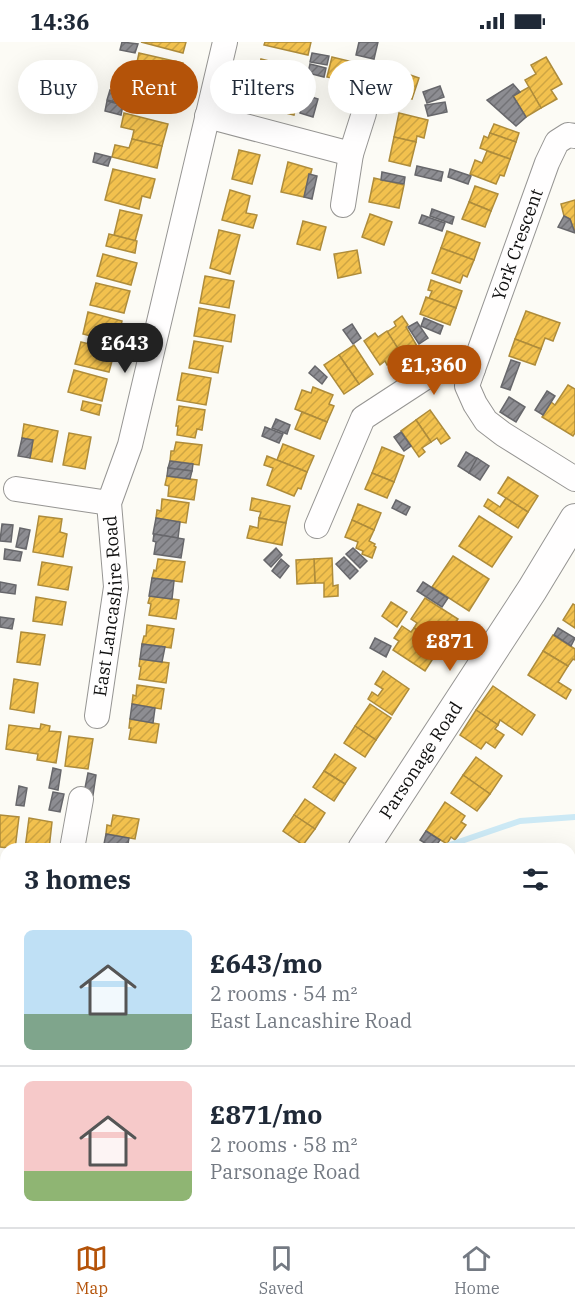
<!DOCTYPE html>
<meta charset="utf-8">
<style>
body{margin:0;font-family:"IBM Plex Serif",serif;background:#f6f6f7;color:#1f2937;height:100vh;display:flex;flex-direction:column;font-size:22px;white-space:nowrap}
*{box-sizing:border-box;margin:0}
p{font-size:20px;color:#747a83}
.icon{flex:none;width:33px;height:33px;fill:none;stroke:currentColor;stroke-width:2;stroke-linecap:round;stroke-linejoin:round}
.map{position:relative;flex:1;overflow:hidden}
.side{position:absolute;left:0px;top:801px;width:576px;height:384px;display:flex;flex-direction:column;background:#fff;border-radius:18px 18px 0 0;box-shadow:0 6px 24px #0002}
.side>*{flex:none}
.banner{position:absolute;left:18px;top:18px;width:540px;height:54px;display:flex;gap:12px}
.price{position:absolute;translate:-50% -51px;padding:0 14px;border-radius:21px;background:#b45309;color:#fff;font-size:20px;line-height:39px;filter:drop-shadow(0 2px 3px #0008)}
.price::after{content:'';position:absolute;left:50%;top:36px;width:18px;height:14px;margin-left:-9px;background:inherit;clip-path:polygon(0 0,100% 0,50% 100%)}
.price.current{background:#222;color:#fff}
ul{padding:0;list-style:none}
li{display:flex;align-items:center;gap:18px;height:150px;padding:0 24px}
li+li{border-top:2px solid #e0e1e3}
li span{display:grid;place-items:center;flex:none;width:168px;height:120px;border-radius:9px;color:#555}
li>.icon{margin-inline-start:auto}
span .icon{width:72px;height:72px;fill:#fffc;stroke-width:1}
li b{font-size:26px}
h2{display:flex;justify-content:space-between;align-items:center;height:72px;padding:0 24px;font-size:26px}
.pill{padding:0 21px;border-radius:27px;background:#fff;box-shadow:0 6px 24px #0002;font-size:21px;line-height:54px}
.pill.current{background:#b45309;color:#fff}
.status{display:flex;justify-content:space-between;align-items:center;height:42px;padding:0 30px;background:#fff;direction:ltr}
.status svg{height:16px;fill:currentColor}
.dock{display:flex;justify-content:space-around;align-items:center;height:84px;border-top:2px solid #e0e1e3;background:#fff;font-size:16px;color:#747a83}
.dock a{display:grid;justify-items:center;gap:3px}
.dock .current{color:#b45309}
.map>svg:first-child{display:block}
.homes{fill:url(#homes-hatch);stroke:#ae8c3b;stroke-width:1.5}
.industry{fill:url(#industry-hatch);stroke:#67676b;stroke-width:1.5}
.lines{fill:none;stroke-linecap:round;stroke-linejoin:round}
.stream{stroke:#cce9f5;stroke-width:6}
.minor-casing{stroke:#969593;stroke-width:26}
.tertiary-casing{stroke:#969593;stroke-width:32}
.minor{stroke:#fffefe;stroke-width:24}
.tertiary{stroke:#fffefe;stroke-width:30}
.labels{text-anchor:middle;stroke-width:6;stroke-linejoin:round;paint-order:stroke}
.street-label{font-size:18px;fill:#0f0f0f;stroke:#fff}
</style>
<div class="status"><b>14:36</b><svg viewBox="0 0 49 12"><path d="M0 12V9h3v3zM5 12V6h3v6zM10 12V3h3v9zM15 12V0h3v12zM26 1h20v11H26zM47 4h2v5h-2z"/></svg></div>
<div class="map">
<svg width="575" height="1185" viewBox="0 0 575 1185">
<defs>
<pattern id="homes-hatch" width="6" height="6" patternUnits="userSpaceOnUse" patternTransform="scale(1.5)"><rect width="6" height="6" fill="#f2c14e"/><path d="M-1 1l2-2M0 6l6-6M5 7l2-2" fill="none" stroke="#cea543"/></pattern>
<pattern id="industry-hatch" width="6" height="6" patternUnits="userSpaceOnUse" patternTransform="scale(1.5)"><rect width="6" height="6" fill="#8d8d92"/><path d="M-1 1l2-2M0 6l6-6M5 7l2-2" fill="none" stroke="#727276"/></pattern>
</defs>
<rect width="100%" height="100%" fill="#fcfbf5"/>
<g class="homes">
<polygon points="141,0 186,0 183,11"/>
<polygon points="265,0 311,0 308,13 264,3"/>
<polygon points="139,11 183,21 177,44 147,36 149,28 136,25"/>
<polygon points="332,15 357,21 352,41 327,35"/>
<polygon points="546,15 562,42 551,48 557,57 541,66 525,38 536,32 531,23"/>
<polygon points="261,17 305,28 302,41 288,38 286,47 255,40"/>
<polygon points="373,19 396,28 389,49 366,40"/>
<polygon points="396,28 419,36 412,57 389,49"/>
<polygon points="147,36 177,44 172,66 127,55 130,42 145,46"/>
<polygon points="255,40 286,47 284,55 297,59 294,73 250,62"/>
<polygon points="529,45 541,66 526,75 513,54"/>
<polygon points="124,71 168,82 162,104 132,97 134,88 121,85"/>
<polygon points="399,71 428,78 424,96 417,94 416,100 394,95"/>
<polygon points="494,82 519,91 516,100 490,91"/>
<polygon points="490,91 516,100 510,117 480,106 484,94 488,96"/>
<polygon points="394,95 416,100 410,124 389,119"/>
<polygon points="132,97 162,104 157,126 112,115 115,103 129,106"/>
<polygon points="239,108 260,113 252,142 232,137"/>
<polygon points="487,109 510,117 504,134 500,133 496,142 470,132 475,118 482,121"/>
<polygon points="288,120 312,127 304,155 281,150"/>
<polygon points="113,127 155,137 150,156 142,154 139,167 105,158"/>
<polygon points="374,136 404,143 399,166 369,160"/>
<polygon points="475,144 498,152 491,169 469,160"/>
<polygon points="230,148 250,154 246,171 257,173 253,186 222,178"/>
<polygon points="575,158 575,191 570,177 564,174 561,162"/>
<polygon points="469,160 491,169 485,185 462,177"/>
<polygon points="120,168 142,173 135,199 114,193"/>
<polygon points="370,172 392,180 384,203 362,195"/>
<polygon points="303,179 326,185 320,208 297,202"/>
<polygon points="219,188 240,193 230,232 210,226"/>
<polygon points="447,189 480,201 474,218 441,206"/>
<polygon points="109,192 137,199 135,211 106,204"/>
<polygon points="441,206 474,218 467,235 463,233 460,241 432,231"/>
<polygon points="357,208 361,231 338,236 334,212"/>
<polygon points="103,212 137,221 131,243 97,234"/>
<polygon points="205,234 234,239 229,266 200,261"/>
<polygon points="431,238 462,249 456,266 429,256 432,249 428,248"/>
<polygon points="96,241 130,249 124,271 90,263"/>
<polygon points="426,255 456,266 450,283 420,272"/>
<polygon points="199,266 235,273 231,300 194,294"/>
<polygon points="526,269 560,281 553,299 545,296 541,307 515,297"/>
<polygon points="88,270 122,279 117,301 83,292"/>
<polygon points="402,274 408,283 406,285 417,304 402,313 387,290 396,284 394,280"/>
<polygon points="387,289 402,313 387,323 385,319 380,323 364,299 375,291 378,295"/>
<polygon points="515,297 541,307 535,323 509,314"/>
<polygon points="194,299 223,304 218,331 189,326"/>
<polygon points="81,300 115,308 109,330 75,322"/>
<polygon points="354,303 373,332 359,342 339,313"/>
<polygon points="339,313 359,342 344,352 324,323"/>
<polygon points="74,328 107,337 102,359 68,350"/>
<polygon points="182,331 211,336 206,363 177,358"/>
<polygon points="568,343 575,347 575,391 573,394 542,375 551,360 555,363"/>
<polygon points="313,345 333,353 329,362 334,364 327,380 295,367 302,348 311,351"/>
<polygon points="83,359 101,363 99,373 81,368"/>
<polygon points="179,364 205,368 202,388 197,387 195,396 177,393 178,384 176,384"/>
<polygon points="430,368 450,396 441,402 437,396 431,400 416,378"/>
<polygon points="302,370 327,380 320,397 295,387"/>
<polygon points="416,378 431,400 422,406 425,410 419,415 401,389"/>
<polygon points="24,382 58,389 52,420 30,416 33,398 22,396"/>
<polygon points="69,391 91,395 85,427 63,423"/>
<polygon points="176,400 202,403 199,423 170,419 171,409 174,409"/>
<polygon points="283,402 314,414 307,430 277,418"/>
<polygon points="382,405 404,414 394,440 372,431"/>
<polygon points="267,414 307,430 301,447 298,446 294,454 267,443 273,426 264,423"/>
<polygon points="372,431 394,440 387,456 365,447"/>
<polygon points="167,434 197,438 194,458 168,454 169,444 165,443"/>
<polygon points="508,435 538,454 528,470 498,451"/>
<polygon points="252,456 290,464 286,481 259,476 261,470 250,468"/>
<polygon points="506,456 528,470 518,486 484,464 488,457 500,465"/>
<polygon points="162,457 189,461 186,481 156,476 157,468 161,469"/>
<polygon points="358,462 381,471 374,488 352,478"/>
<polygon points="39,474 62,477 60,490 67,492 63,515 33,510"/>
<polygon points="479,474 512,495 492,525 459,504"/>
<polygon points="259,476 286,481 282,503 247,496 250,484 258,486"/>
<polygon points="352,478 374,488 369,499 375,502 374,504 376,505 372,516 362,512 363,509 356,506 358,500 345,495"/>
<polygon points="453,514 489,537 469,569 432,545"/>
<polygon points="332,516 333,544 338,543 338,554 324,555 324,541 315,541 314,517"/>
<polygon points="158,517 185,520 182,540 152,536 154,528 156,529"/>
<polygon points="314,517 315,541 297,542 296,518"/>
<polygon points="42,520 72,525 68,548 38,543"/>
<polygon points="150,554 179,558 176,577 149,573 151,562 148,561"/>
<polygon points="36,555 66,560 62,583 33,579"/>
<polygon points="425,556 458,577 450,589 449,588 439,602 414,586 417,581 411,577"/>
<polygon points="391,560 407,570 397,585 382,574"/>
<polygon points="573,562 575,563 575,586 563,578"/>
<polygon points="147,583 174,587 171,606 142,602 144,594 146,594"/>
<polygon points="402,584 411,590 414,586 439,602 430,616 432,618 425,629 393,608 399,599 394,596"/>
<polygon points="21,590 45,593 40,623 17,620"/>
<polygon points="553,593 575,607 575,618 573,617 568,624 543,609"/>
<polygon points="543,609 568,624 558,640 571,648 566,657 528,633"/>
<polygon points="140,617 169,621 166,641 139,637 141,625 139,624"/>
<polygon points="383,629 409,647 392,673 368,657 372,650 378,654 383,647 375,642"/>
<polygon points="14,637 38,641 34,671 10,667"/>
<polygon points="137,643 164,647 161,667 132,662 133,653 136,654"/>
<polygon points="493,644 535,673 522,693 500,678 498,683 476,668"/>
<polygon points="370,662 391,676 376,698 355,684"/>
<polygon points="476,668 498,683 495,687 504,693 495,706 486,700 481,707 460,693"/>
<polygon points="130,677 159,682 156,701 129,697 131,686 129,686"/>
<polygon points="41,682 50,684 49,689 61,690 56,721 37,718 38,712 6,707 9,683 40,687"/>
<polygon points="355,684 376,698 365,715 344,701"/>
<polygon points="69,694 93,697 88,727 65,724"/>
<polygon points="335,712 356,726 345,742 324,729"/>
<polygon points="476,715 502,734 490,752 463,733"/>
<polygon points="324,729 345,742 334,759 313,745"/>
<polygon points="463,733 490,752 477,769 451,751"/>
<polygon points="305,757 325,771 315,787 294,773"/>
<polygon points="445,760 465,774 461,780 466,783 455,798 451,795 447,802 426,789"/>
<polygon points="0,773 19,775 15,807 0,805"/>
<polygon points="113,773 139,777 135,797 106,792 107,783 111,784"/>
<polygon points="294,773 315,787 303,803 283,789"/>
<polygon points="29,776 52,780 49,807 25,807"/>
<polygon points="0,974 6,975 3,999 0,998"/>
<polygon points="6,1068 6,1093 0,1093 0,1069"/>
<polygon points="6,1103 6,1127 0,1128 0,1104"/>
<polygon points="6,1176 6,1179 17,1179 18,1185 0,1185 0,1177"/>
<polygon points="90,1179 140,1179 140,1185 91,1185"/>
<polygon points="300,1179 300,1185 273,1185 273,1181"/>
<polygon points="533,1179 566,1179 567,1185 534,1185"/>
</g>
<g class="industry">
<polygon points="122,0 138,2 135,11 120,8"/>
<polygon points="359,0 378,0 374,17 356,13"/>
<polygon points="312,11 329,14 327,23 310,20"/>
<polygon points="310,22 326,26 324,35 308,31"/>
<polygon points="513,42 520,50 513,54 526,75 516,84 487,58"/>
<polygon points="440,44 444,55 427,61 423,50"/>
<polygon points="110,48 126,52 123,62 107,58"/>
<polygon points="305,53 318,57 313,75 300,71"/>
<polygon points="107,59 123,63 121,73 105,69"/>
<polygon points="445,60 447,70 428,74 425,63"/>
<polygon points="95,111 111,115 108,124 93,120"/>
<polygon points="417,124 443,130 441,139 415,133"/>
<polygon points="450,127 471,134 468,142 448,135"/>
<polygon points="382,130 405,135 404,142 381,138"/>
<polygon points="309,132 317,134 312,157 304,155"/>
<polygon points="432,167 454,175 452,182 430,174"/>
<polygon points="422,173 445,181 442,189 419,181"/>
<polygon points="564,174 570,177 575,191 558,185"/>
<polygon points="424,276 443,284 440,292 421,284"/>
<polygon points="417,280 428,296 419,302 408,285"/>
<polygon points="352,282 361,296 353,302 343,288"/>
<polygon points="511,318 520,321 510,348 501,345"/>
<polygon points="315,324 327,335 322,342 309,331"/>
<polygon points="547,349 555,354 543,373 535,368"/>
<polygon points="509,355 525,365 516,380 500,370"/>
<polygon points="276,377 290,383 287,392 272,386"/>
<polygon points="265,385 283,392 279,401 262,394"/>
<polygon points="401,390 411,404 404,409 394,395"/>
<polygon points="22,396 33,398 30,416 18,414"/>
<polygon points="466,410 478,417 469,431 458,424"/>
<polygon points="477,416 489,424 480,438 469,431"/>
<polygon points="170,419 193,422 192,429 168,426"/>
<polygon points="168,426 192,429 190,437 167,434"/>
<polygon points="396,458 410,465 406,473 392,466"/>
<polygon points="156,476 180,480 178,496 153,492"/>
<polygon points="2,482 13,483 11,500 0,499"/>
<polygon points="20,486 30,488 26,507 16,505"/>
<polygon points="154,492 184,497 181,516 154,512 156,500 153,499"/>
<polygon points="276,506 282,513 271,525 264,518"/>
<polygon points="353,506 367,519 360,526 346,512"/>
<polygon points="5,507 22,510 20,519 4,517"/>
<polygon points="344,515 358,529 350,537 336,522"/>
<polygon points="281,517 289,524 280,536 272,529"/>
<polygon points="152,536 174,539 172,557 149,554"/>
<polygon points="0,540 16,543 15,552 0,550"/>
<polygon points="423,540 448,556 442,565 417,549"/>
<polygon points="0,575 14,577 12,587 0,585"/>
<polygon points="558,586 575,596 571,604 554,593"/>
<polygon points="375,596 391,604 386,615 370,606"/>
<polygon points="142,602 165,605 162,620 140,617"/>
<polygon points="132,662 155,666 153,681 130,677"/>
<polygon points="53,726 61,728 58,748 49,746"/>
<polygon points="88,731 96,733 93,753 84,751"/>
<polygon points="19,744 27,746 24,764 16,763"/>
<polygon points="53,750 64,752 60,770 49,768"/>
<polygon points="426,789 440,798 434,807 420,798"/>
<polygon points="106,792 129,796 127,807 103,807"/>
<polygon points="448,1179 468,1179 468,1185 449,1185"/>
</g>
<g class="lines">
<g class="stream">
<polyline points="438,807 520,779 575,775"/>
<polyline points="0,1157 6,1152"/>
</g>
<g class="minor-casing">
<g id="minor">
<polyline points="207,74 351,112"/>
<polyline points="343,163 351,112 364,71"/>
<path id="s1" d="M 473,327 L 547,121 L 557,100 L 568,93 L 575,94"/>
<polyline points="16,447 109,461"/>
<polyline points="317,484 363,376 435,329 473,327 467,344 475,362 486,379 503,392 575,437"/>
<path id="s2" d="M 97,674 L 116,545 L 109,461 L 130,403 L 225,0"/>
<polyline points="72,807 81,757"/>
<polyline points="3,835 6,836"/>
<polyline points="570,1045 575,1053"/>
<polyline points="60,1179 61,1185"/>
</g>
</g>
<g class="tertiary-casing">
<g id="tertiary">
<path id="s3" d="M 363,807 L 532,548 L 575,477"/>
<polyline points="361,1179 362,1185"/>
</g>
</g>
<use href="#minor" class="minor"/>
<use href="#tertiary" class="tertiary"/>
</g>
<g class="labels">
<g class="street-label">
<text dy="6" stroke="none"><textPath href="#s1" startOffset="132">York Crescent</textPath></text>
<text dy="6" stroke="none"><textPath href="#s2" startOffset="111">East Lancashire Road</textPath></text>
<text dy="6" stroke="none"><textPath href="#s3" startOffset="106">Parsonage Road</textPath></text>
</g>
</g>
</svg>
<b class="price current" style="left:125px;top:332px">£643</b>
<b class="price" style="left:434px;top:354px">£1,360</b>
<b class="price" style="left:450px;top:630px">£871</b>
<div class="banner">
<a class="pill">Buy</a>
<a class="pill current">Rent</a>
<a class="pill">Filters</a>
<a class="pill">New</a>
</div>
<section class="side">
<h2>3 homes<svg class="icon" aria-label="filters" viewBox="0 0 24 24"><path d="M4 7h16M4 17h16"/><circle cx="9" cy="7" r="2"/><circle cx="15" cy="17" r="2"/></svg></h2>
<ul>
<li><span style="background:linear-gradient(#bfe0f5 70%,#7fa58c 0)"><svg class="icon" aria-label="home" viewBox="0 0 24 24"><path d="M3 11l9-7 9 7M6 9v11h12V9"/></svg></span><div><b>£643/mo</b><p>2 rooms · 54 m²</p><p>East Lancashire Road</p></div></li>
<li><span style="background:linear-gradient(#f6c9c9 75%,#8fb573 0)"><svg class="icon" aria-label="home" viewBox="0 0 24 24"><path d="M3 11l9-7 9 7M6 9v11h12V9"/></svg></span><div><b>£871/mo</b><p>2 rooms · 58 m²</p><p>Parsonage Road</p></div></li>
</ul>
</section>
</div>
<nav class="dock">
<a class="current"><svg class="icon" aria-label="map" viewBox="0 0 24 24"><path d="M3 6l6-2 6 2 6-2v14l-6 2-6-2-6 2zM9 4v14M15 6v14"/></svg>Map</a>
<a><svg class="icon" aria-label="saved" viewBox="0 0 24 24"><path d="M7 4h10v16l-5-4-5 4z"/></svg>Saved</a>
<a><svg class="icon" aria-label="home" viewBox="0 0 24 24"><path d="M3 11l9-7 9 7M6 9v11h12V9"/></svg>Home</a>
</nav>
